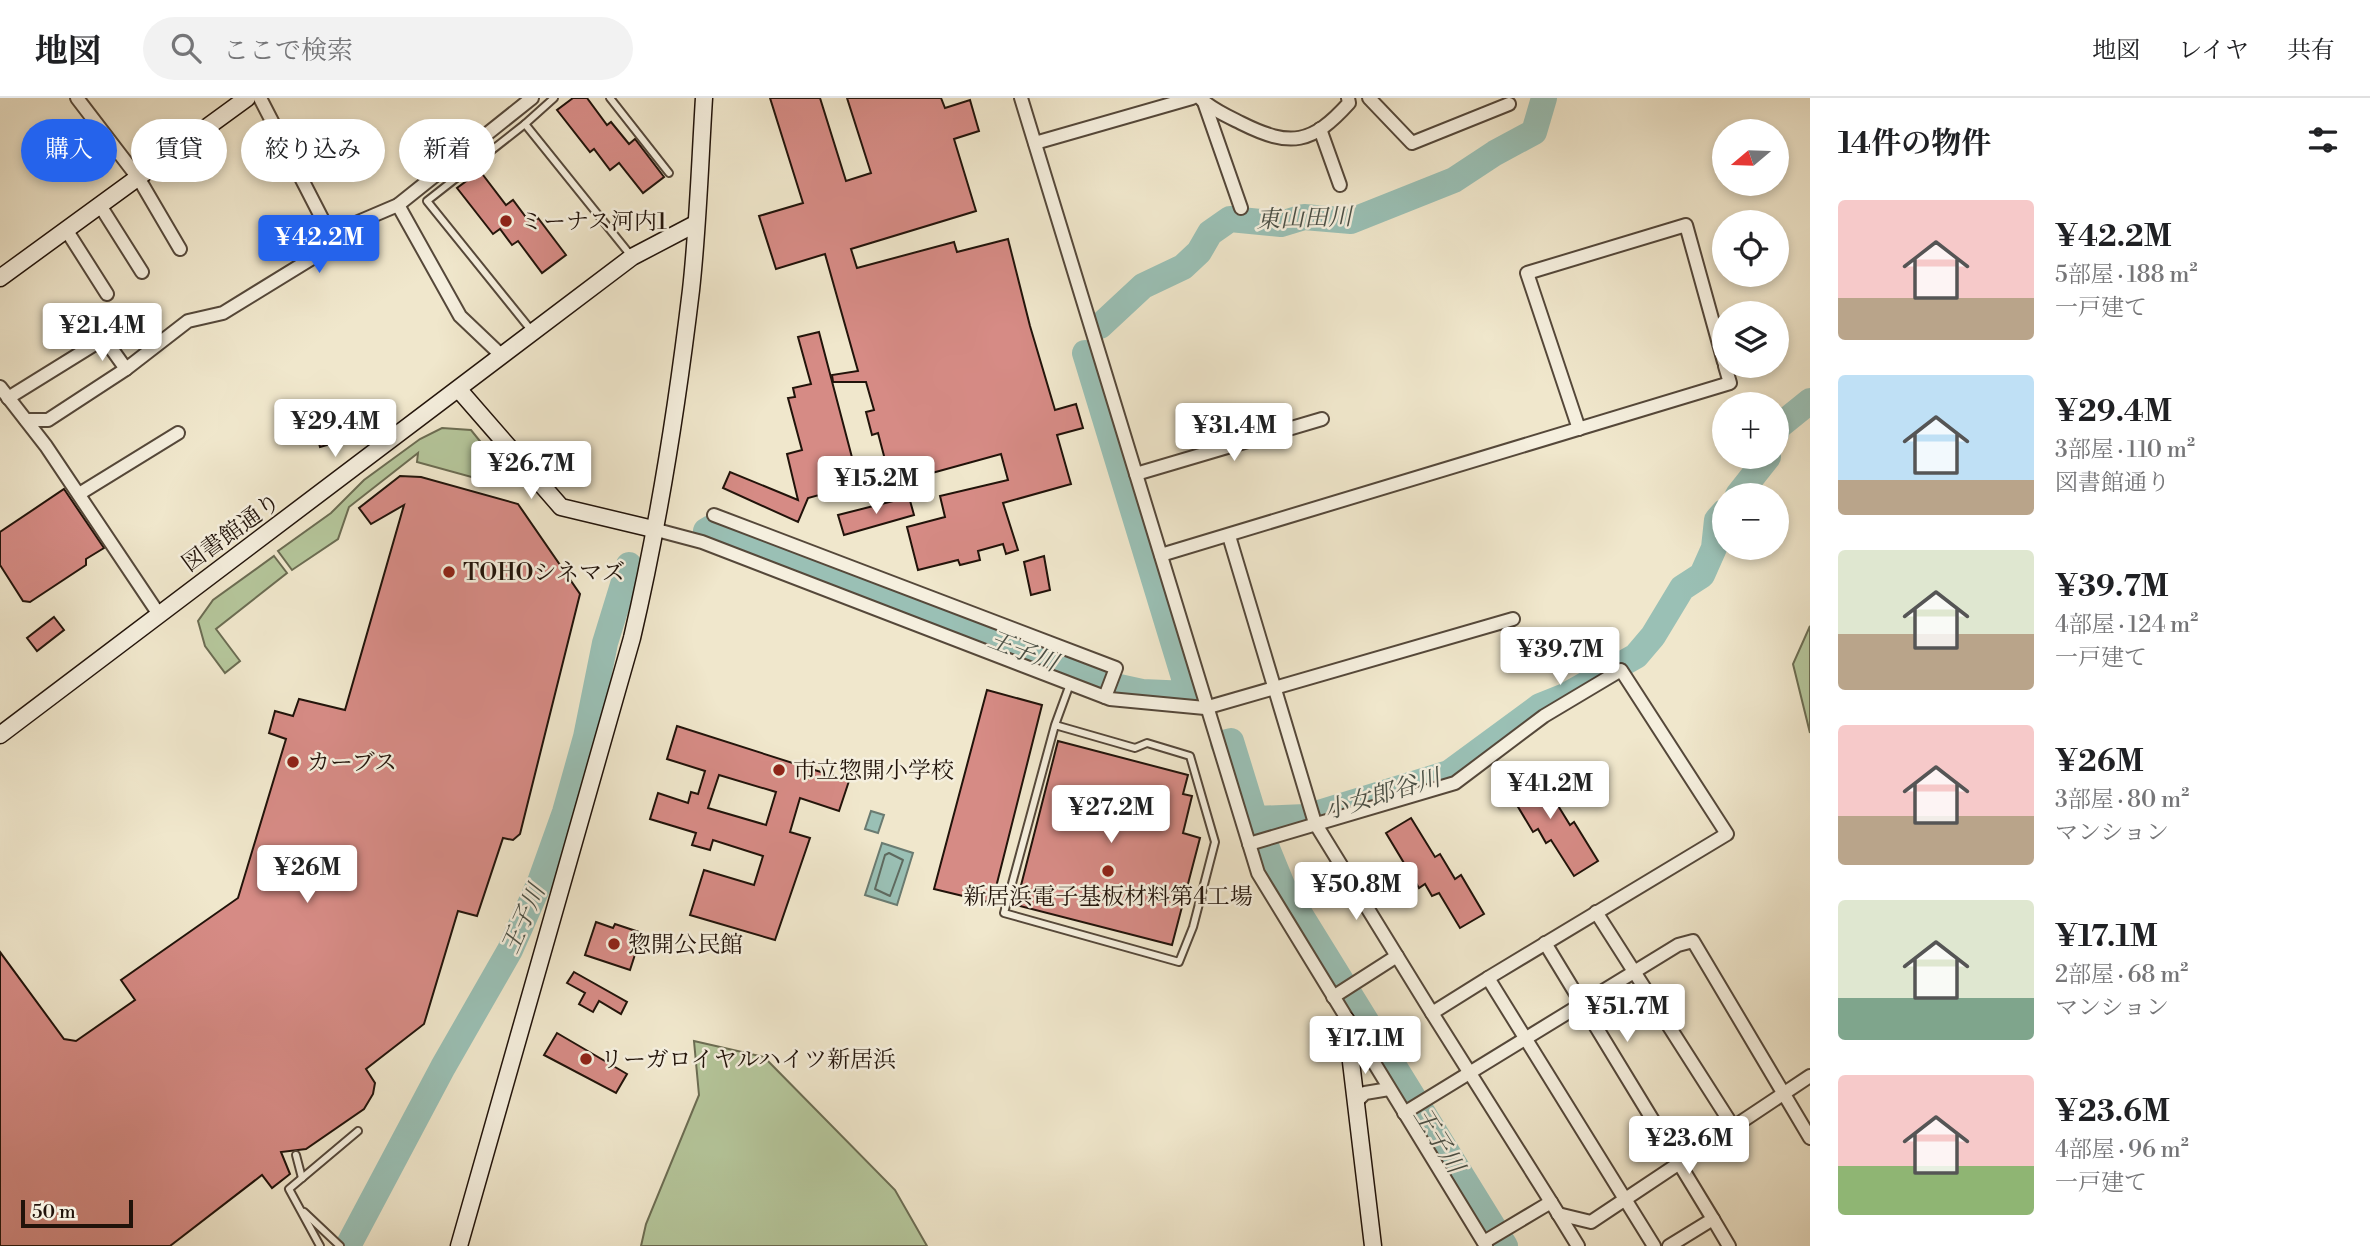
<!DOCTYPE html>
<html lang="ja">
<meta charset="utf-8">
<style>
body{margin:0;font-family:"Libre Bodoni","Noto Serif JP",serif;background:#f2f2f2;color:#202124;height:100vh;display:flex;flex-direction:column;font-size:26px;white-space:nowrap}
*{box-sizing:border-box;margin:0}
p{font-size:23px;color:#757577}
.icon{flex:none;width:38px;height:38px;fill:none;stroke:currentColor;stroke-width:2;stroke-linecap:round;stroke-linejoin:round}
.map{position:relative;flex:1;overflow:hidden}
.side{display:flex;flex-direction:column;background:#fff;width:560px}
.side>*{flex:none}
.hud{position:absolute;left:21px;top:21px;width:665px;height:63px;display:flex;gap:14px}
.needle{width:46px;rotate:251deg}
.controls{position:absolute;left:1712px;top:21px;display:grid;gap:14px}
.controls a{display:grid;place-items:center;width:77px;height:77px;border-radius:50%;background:#fff;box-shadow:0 4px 10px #0003;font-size:35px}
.scale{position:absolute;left:21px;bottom:18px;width:112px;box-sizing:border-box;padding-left:7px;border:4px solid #21130a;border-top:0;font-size:19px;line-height:24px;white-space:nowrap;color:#21130a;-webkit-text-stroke:5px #f5efde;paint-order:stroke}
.price{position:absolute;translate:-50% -60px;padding:0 16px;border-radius:7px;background:#fff;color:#222;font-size:23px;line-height:46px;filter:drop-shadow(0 2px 4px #0008)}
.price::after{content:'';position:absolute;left:50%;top:42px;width:21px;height:16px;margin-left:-10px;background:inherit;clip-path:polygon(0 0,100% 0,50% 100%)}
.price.on{background:#2563eb;color:#fff}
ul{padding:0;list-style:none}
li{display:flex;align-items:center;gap:21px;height:175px;padding:0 28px}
li span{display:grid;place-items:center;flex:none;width:196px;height:140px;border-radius:7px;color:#555}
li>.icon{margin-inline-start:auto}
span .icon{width:84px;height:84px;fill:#fffc;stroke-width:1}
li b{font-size:30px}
h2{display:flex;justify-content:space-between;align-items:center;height:84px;padding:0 28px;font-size:30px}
.chip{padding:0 24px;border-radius:32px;background:#fff;box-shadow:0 4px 10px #0003;font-size:24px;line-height:63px}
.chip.on{background:#2563eb;color:#fff}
header{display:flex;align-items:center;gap:42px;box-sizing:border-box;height:98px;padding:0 35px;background:#fff;border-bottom:2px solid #e0e0e0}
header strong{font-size:33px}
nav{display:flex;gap:38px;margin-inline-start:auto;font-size:24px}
.search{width:490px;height:63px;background:#f2f2f2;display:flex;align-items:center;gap:18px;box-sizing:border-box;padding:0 24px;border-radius:38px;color:#757577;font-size:26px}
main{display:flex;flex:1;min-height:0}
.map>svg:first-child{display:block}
.green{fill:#b5c69b;stroke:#6b6c52;stroke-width:2}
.water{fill:#9ac0b5;stroke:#6a7b71;stroke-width:2}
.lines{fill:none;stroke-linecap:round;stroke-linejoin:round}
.shore{stroke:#5e6a60;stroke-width:2}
.river{stroke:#9ac0b5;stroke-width:26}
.building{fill:#d68b85;stroke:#21130a;stroke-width:2;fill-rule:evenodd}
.lane-casing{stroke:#55483a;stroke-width:10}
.street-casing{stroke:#55483a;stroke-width:16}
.secondary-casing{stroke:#21130a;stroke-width:19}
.lane{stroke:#f5efde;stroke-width:6}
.street{stroke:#f5efde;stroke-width:12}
.secondary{stroke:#f5efde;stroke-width:16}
.poi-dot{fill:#8f2418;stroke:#f5efde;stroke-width:2.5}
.labels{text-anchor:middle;stroke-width:5;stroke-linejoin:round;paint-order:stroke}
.poi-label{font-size:23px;fill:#21130a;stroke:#f5efde;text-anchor:start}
.street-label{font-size:23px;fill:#21130a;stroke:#f5efde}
.water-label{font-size:24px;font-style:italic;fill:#4b5046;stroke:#f5efde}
</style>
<header>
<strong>地図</strong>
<div class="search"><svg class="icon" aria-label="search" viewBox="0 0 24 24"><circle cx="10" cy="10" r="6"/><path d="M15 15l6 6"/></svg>ここで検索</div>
<nav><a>地図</a><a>レイヤ</a><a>共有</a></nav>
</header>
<main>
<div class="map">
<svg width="1810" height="1148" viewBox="0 0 1810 1148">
<rect width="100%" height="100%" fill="#f0e7cc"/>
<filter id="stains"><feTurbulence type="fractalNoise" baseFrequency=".00286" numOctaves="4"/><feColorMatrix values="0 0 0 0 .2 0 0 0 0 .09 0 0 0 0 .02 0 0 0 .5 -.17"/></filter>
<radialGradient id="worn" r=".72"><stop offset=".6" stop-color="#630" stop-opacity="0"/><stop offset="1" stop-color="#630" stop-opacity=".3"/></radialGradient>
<g class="green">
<polygon points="442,330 471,332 504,373 502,377 486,383 417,364 418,355 349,409 338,441 292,472 278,453 331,415 364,382 420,341"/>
<polygon points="274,458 287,475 216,531 240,563 225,575 205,548 198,523 213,502"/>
<polygon points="1810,528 1810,635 1793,566"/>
<polygon points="694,943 764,959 895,1092 927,1148 641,1148 646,1126 699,997"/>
</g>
<g class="water">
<polygon points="871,713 884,717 878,735 865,731"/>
<polygon points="882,745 913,755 897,807 865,797"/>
</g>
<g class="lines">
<polygon class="shore" points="889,755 903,762 890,798 875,791 885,757"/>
<g class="river">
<polyline points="1100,228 1143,188 1183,169 1199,154 1210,135 1230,121 1281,126 1304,119 1351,123 1454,82 1495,55 1534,34 1544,0"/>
<polyline points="1776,336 1778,329 1810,303"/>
<polyline points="1738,397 1768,359"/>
<polyline points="706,433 711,430 1110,587 1142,594 1189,596 1085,255"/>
<polyline points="1223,645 1231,643 1255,721 1282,787 1505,1148"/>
<polyline points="1255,721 1306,719 1449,675 1540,608 1565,598 1636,558 1653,538 1682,490 1702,477 1714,450 1717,422 1724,414"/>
<polyline points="348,1148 443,969 510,852 540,784 565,714 586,639 605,545 629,467"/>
</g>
</g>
<g class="building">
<polygon points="573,0 587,0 607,27 611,24 629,46 635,41 664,79 643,95 619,65 610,72 594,51 590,54 557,12"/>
<polygon points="770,0 820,0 846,83 871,75 847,0 941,0 945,10 970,2 979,33 954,41 976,113 851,151 857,170 954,144 957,154 1008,141 1030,228 1055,312 1076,306 1083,330 1057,337 1071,386 1003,405 1018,452 1006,456 1003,446 978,453 980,462 960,467 958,462 918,472 907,429 945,419 940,398 1008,382 1001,356 932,375 929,365 889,377 878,335 872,337 866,314 874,312 866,284 833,284 832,277 858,273 825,156 776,171 759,118 803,105"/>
<polygon points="480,73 506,107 513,102 531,126 538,120 566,157 542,175 518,143 512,147 500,131 493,136 457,90"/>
<polygon points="819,234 859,386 808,400 798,424 723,390 730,374 798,402 787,356 802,352 788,300 795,299 793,290 811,286 798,239"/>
<polygon points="324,309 334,345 320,349 310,313"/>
<polygon points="400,378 421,379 518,406 580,496 520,736 513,742 503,740 477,818 458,813 424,926 366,971 375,985 373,996 364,1011 306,1051 281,1054 290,1076 272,1090 262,1077 170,1148 0,1148 0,854 64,941 76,943 135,902 121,882 238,800 286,641 269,635 275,613 293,618 299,601 345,612 404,407 371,426 359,410"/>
<polygon points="64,391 104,450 86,461 86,467 30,504 23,503 0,467 0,434"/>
<polygon points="909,399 914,417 844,437 838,417"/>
<polygon points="1044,458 1050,492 1031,497 1024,464"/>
<polygon points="54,519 64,532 37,553 27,540"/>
<polygon points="987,592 1042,607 992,805 934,791"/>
<path d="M 677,628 L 849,683 L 839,713 L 800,700 L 790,734 L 810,740 L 775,842 L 690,817 L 704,772 L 754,787 L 763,758 L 713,742 L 710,752 L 692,747 L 696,735 L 650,721 L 658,695 L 688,705 L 691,694 L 698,696 L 705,673 L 667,661 ZM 719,677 L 776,694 L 766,727 L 708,710 Z"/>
<polygon points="1058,643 1188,677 1183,696 1192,698 1183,735 1200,740 1172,847 1016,807"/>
<polygon points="1526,668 1549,704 1554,701 1570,727 1574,724 1598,763 1574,778 1551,742 1546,745 1538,731 1533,734 1502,682"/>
<polygon points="1411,720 1435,759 1440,756 1455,781 1461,777 1484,816 1460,830 1439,795 1432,798 1425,786 1419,790 1386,735"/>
<polygon points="596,824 613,830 615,826 642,835 630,872 585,857"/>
<polygon points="574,874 627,904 621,916 599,903 593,914 579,906 585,895 567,885"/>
<polygon points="557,935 627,976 616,995 544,957"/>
</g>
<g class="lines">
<g class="lane-casing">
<g id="lane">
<polyline points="610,0 669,75"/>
<polyline points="525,26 554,0"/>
<polyline points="531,232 427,103 525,26 632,159"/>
<polyline points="1055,627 1135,650 1147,645 1190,658 1215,744 1193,829 1179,864 1004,815 1055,627 1070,586"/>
<polyline points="296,1057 302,1080"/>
<polyline points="304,1114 340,1148"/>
<polyline points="320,1148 289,1091 358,1033"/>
</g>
</g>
<g class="street-casing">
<g id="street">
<polyline points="77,0 139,81 180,151"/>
<polyline points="1021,0 1258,775 1486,1148"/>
<path d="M 1200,0 C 1211,11 1227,18 1241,25 C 1291,50 1312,46 1349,5 L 1348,0"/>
<polyline points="1369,0 1412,45 1509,6"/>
<polyline points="1204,4 1241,110"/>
<polyline points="1320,31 1340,87"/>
<polyline points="1035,45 1192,0"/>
<polyline points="398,107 460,218 501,257"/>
<polyline points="101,109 142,174"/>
<polyline points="67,133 107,196"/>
<polyline points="330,136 398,107 532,0"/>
<polyline points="126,271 188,223 223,215 332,148 330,136 260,0"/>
<polyline points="0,289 46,348 158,515"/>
<polyline points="8,300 100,243 106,243 126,271 48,322 26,322"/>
<polyline points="1579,331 1527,175 1686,127 1724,264"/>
<polyline points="1136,376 1322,321"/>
<polyline points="79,396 178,335"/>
<polyline points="714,417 1116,570 1105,599"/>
<polyline points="653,431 702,444 1110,601 1205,610 1513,521"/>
<polyline points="1229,438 1315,725 1432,915"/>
<polyline points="1161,457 1730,285 1725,268"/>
<polyline points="1249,746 1455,685 1544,618 1621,572 1727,736 1488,880"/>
<polyline points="1596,814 1732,1027"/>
<polyline points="1545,845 1713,1121 1669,1148"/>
<polyline points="1333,899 1397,858"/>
<polyline points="1356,1004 1365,995 1389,991"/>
<polyline points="1404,1015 1678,847 1693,843 1810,1040"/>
<polyline points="1551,1104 1432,915 1488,880 1654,1148"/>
<polyline points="1558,1116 1591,1124 1810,978"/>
<polyline points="1713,1121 1729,1148"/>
<polyline points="1484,1144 1551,1104 1578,1148"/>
</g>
</g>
<g class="secondary-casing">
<g id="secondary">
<polyline points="0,180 247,0"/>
<polyline points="460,293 561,409 653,431"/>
<polyline points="0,637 632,159 695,126"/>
<polyline points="1346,922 1373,1148"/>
<path d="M 459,1148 L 632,540 C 659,425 677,309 691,192 C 698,129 700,64 704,0"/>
</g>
</g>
<use href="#lane" class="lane"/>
<use href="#street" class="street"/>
<use href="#secondary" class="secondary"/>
</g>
<g class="poi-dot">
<circle cx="506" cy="123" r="7"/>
<circle cx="449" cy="474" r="7"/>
<circle cx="293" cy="664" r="7"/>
<circle cx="779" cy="672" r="7"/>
<circle cx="1108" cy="773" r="7"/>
<circle cx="614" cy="846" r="7"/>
<circle cx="586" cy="961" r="7"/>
</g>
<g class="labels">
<g class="poi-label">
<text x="520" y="131">ミーナス河内1</text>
<text x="463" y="482">TOHOシネマズ</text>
<text x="307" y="672">カーブス</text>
<text x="793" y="680">市立惣開小学校</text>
<text x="1108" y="806" text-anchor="middle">新居浜電子基板材料第4工場</text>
<text x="628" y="854">惣開公民館</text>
<text x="600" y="969">リーガロイヤルハイツ新居浜</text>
</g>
<g class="street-label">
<text transform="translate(231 434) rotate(-36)" y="8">図書館通り</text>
</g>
<g class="water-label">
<text transform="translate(1304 120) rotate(-2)" y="8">東山田川</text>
<text transform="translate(1023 553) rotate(21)" y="8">王子川</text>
<text transform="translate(1382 696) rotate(-17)" y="8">小女郎谷川</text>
<text transform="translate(523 821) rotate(-66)" y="8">王子川</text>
<text transform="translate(1439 1042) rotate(58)" y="8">王子川</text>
</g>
</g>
<rect width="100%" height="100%" filter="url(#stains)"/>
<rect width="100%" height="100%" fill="url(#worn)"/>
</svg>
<div class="controls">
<a><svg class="needle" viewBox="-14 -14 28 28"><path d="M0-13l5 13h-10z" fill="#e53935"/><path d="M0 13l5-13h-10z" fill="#757577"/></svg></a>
<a><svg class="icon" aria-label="locate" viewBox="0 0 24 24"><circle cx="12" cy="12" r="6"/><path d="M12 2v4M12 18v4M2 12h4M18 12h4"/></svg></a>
<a><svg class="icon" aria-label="layers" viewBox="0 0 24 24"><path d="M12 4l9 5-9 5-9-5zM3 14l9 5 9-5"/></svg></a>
<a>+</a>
<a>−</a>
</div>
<div class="scale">50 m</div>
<b class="price on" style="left:319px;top:177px">¥42.2M</b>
<b class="price" style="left:102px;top:265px">¥21.4M</b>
<b class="price" style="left:335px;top:361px">¥29.4M</b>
<b class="price" style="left:1234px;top:365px">¥31.4M</b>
<b class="price" style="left:531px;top:403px">¥26.7M</b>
<b class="price" style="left:876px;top:418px">¥15.2M</b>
<b class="price" style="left:1560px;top:589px">¥39.7M</b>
<b class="price" style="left:1550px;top:723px">¥41.2M</b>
<b class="price" style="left:1111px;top:747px">¥27.2M</b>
<b class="price" style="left:307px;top:807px">¥26M</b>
<b class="price" style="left:1356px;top:824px">¥50.8M</b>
<b class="price" style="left:1627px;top:946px">¥51.7M</b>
<b class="price" style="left:1365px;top:978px">¥17.1M</b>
<b class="price" style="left:1689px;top:1078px">¥23.6M</b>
<div class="hud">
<a class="chip on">購入</a>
<a class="chip">賃貸</a>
<a class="chip">絞り込み</a>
<a class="chip">新着</a>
</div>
</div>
<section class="side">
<h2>14件の物件<svg class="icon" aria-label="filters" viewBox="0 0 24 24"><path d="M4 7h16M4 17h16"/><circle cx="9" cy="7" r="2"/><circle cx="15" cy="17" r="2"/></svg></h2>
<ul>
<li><span style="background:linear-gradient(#f6c9c9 70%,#b9a48a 0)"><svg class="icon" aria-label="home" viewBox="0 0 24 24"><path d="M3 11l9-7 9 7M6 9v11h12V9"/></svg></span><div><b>¥42.2M</b><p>5部屋 · 188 m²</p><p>一戸建て</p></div></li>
<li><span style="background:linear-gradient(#bfe0f5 75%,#b9a48a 0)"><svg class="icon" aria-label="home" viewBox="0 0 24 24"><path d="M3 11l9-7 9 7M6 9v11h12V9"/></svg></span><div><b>¥29.4M</b><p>3部屋 · 110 m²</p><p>図書館通り</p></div></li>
<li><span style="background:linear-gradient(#dfe7d0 60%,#b9a48a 0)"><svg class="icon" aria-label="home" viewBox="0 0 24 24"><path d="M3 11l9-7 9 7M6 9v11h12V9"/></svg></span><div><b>¥39.7M</b><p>4部屋 · 124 m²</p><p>一戸建て</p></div></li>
<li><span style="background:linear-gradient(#f6c9c9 65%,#b9a48a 0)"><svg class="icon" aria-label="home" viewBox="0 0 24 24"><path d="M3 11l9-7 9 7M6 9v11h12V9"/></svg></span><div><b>¥26M</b><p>3部屋 · 80 m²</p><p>マンション</p></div></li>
<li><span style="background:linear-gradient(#dfe7d0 70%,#7fa58c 0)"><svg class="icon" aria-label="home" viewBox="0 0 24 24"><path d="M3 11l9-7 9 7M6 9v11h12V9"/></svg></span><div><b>¥17.1M</b><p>2部屋 · 68 m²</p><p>マンション</p></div></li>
<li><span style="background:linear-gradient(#f6c9c9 65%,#8fb573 0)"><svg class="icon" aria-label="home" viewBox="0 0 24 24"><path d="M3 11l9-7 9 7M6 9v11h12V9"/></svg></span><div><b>¥23.6M</b><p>4部屋 · 96 m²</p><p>一戸建て</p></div></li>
</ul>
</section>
</main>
